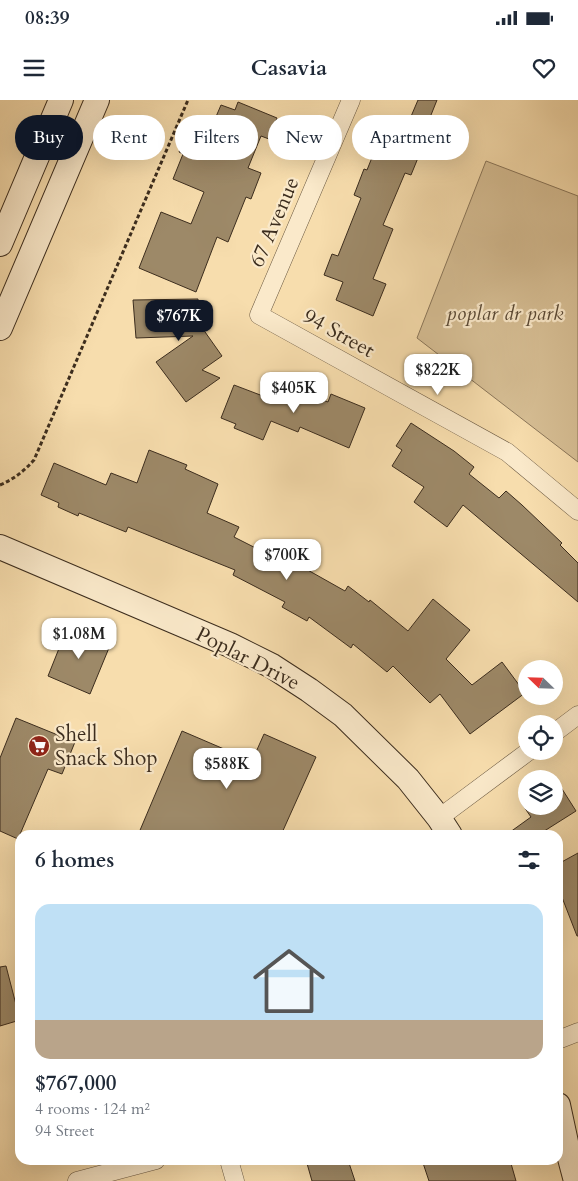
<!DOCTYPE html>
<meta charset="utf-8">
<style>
body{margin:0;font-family:Cardo,serif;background:#f2f2f3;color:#1f2937;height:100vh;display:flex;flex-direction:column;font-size:19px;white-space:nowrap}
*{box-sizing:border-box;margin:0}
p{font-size:16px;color:#747a83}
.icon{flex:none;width:28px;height:28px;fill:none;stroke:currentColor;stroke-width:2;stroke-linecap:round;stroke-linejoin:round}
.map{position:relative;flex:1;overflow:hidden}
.drawer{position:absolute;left:15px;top:730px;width:548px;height:335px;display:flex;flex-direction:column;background:#fff;border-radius:15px;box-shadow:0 5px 20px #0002}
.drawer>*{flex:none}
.guide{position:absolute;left:15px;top:15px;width:549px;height:45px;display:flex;gap:10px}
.needle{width:32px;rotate:293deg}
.tools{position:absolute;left:518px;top:560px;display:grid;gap:10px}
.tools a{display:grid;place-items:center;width:45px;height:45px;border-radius:50%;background:#fff;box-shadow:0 5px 20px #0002;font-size:25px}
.price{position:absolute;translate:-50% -42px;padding:0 11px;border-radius:10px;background:#fff;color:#222;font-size:16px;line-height:32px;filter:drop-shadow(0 1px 2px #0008)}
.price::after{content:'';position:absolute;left:50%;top:30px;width:15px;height:11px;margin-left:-8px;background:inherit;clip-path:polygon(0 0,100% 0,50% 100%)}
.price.active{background:#111827;color:#fff}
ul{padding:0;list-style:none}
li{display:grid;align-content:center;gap:10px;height:265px;padding:0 20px}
li span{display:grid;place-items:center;height:155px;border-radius:15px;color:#555}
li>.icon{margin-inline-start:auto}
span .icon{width:90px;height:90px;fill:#fffc;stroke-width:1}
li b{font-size:21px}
h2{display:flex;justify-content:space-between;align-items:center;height:60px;padding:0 20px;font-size:21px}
.chip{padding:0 18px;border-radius:22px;background:#fff;box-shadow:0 5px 20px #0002;font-size:18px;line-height:45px}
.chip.active{background:#111827;color:#fff}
.status{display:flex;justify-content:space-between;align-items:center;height:35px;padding:0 25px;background:#fff;direction:ltr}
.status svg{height:14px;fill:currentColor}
header{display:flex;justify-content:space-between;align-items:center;height:65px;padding:0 20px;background:#fff;font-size:22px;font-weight:600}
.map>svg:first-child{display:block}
.green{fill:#d7bf95;stroke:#8a765a}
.building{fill:#9d8968;stroke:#3c2d1e}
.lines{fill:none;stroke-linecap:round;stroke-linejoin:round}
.street-casing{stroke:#6b5942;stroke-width:19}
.secondary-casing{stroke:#3c2d1e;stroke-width:26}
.path{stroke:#3c2d1e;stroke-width:3;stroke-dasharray:4 2.5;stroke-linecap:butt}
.street{stroke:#fae9ca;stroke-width:18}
.secondary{stroke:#fae9ca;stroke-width:24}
.labels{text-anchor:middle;stroke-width:4.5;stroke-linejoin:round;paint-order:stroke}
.street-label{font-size:21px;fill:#3c2d1e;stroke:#fae9ca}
.park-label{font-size:21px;font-style:italic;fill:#5b4a36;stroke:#fae9ca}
.poi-label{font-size:21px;fill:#3c2d1e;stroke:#fae9ca;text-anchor:start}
</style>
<div class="status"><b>08:39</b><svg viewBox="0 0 49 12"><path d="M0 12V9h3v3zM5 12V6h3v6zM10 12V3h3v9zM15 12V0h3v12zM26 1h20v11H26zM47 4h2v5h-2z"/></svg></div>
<header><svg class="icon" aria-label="menu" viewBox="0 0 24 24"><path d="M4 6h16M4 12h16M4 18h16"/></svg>Casavia<svg class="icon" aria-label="heart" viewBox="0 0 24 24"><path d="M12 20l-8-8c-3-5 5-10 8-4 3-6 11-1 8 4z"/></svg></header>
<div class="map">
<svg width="578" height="1081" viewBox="0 0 578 1081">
<rect width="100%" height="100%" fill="#f7ddad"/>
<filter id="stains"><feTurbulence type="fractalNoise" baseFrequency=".004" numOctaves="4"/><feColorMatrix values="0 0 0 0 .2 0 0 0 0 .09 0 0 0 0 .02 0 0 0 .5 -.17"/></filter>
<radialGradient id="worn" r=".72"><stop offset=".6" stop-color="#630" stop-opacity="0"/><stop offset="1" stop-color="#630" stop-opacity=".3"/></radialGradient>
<polygon class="green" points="486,61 578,96 578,362 417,238"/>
<g class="building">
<polygon points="418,0 437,0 425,30 441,37 432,58 420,53 411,75 405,73 383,125 393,129 373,179 386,184 373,216 336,200 343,182 324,175 332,154 338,156 361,98 354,95 364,69 367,70 379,40 398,47"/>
<polygon points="238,2 277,18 269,39 261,36 248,68 261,73 251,99 246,97 228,142 217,137 196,192 139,168 161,112 191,124 204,92 173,79 183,54 179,52 190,25 209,33 221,5 235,10"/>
<polygon points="198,199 198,222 222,256 202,270 220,278 186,302 156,262 193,236 136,238 133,200"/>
<polygon points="283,284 328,302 331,294 365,308 349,348 300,327 298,332 271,321 263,340 234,328 236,324 221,318 234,285 276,301"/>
<polygon points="411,323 454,351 474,367 469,374 499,398 506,391 522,405 562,443 560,445 578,463 578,502 463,405 447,427 414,402 424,387 392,366 402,350 396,346"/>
<polygon points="149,350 187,365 185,369 218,384 207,413 239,427 234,437 295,468 297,464 345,491 348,486 369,502 370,500 408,531 433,499 470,530 446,559 472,585 502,562 525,593 470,634 440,594 430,603 393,566 387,572 353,544 351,548 309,517 307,521 282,507 285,502 233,475 235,470 128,427 126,432 79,413 78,416 58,407 59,403 41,395 54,363 106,385 111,373 137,383"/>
<polygon points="68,526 111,543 90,594 48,576"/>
<polygon points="16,618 75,642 62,674 48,669 18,739 0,731 0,658"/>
<polygon points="182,631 252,661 264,634 316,657 281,735 138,735"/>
<polygon points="557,681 576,711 538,735 506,735 531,717 522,704 526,701 526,706 554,706 554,683"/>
<polygon points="578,753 578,836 577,836 558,787 558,764"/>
<polygon points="6,866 20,920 0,926 0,867"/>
<polygon points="306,1060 348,1060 355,1081 312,1081"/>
<polygon points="422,1060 510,1060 516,1081 429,1081"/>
</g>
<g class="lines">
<g class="street-casing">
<g id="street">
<polyline points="351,0 259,215 507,352 578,411"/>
<polyline points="554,633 578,615"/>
<polyline points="439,718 529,651"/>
<polyline points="558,940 578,932"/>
<polyline points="229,1060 235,1081"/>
<polyline points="77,1081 156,1060"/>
</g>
</g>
<g class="secondary-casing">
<g id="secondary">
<polyline points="0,144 61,0"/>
<polyline points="0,228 97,0"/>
<polyline points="0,447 230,545 272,566 309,590 343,615 408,679 439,718 450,735"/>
<polyline points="558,1005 567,1047 576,1081"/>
</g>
</g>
<path class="path" d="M 0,385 C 14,379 24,371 34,360 L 188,0"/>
<use href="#street" class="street"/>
<use href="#secondary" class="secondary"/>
</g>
<defs>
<g id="supermarket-disc" transform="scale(1.125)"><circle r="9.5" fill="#8f2418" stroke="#fae9ca"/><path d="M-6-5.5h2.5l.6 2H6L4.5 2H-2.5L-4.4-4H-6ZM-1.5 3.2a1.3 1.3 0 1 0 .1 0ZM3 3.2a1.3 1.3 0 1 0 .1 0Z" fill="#fff"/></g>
</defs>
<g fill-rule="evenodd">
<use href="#supermarket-disc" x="39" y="646"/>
</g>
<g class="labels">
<g class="street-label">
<text transform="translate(274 122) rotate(-67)" y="7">67 Avenue</text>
<text transform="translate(339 233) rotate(29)" y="7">94 Street</text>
<text transform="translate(248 558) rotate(27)" y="7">Poplar Drive</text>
</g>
<g class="park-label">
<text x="505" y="220">poplar dr park</text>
</g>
<g class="poi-label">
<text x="55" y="641">Shell<tspan x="55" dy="24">Snack Shop</tspan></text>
</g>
</g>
<rect width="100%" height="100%" filter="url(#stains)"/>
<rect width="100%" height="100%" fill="url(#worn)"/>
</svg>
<div class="tools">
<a><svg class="needle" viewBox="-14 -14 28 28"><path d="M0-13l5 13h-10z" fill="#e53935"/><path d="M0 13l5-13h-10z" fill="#747a83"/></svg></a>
<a><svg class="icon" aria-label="locate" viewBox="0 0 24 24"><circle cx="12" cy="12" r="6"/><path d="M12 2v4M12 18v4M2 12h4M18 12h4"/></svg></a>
<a><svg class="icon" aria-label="layers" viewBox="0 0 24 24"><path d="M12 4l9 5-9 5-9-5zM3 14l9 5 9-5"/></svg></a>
</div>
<b class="price active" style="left:179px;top:242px">$767K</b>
<b class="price" style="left:438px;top:296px">$822K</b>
<b class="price" style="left:294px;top:314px">$405K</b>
<b class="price" style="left:287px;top:481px">$700K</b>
<b class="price" style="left:79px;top:560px">$1.08M</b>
<b class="price" style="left:227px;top:690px">$588K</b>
<div class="guide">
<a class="chip active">Buy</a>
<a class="chip">Rent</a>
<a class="chip">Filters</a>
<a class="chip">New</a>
<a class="chip">Apartment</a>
</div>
<section class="drawer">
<h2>6 homes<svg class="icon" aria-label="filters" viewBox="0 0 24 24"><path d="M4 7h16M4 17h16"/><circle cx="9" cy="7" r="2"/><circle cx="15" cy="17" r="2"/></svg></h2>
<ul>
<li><span style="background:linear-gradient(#bfe0f5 75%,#b9a48a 0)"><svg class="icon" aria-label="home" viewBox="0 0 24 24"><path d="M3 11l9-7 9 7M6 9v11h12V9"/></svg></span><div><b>$767,000</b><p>4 rooms · 124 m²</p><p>94 Street</p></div></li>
</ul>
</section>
</div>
